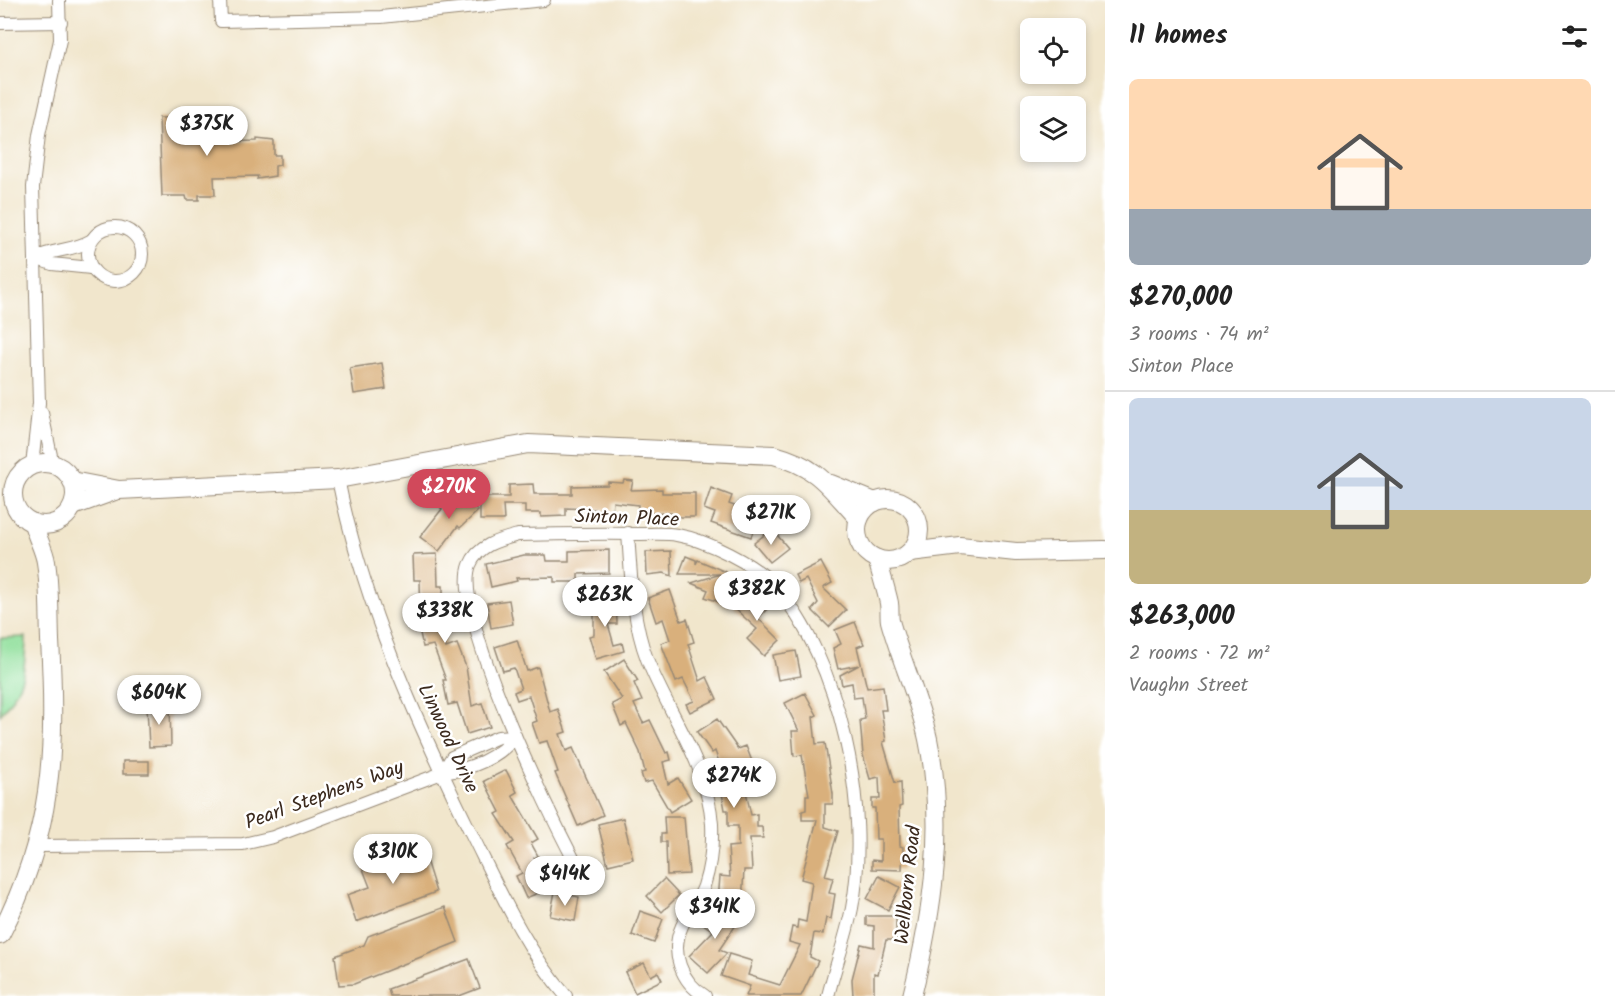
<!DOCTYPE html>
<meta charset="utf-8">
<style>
body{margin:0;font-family:Kalam,sans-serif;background:#f2f2f2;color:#222;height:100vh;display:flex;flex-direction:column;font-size:22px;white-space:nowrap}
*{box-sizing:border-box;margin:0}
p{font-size:20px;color:#767676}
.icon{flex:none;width:33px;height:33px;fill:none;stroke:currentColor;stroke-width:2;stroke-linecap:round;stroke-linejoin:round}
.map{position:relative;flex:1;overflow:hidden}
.sheet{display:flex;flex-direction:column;background:#fff;width:510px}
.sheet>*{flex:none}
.tools{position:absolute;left:1020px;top:18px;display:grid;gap:12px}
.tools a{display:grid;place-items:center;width:66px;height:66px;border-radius:9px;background:#fff;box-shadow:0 3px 9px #0003;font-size:30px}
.price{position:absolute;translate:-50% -51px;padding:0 14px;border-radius:21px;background:#fff;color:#222;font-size:20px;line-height:39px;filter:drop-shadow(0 2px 3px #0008)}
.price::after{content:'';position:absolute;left:50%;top:36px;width:18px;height:14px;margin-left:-9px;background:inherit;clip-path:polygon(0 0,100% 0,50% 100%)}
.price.on{background:#d1495b;color:#fff}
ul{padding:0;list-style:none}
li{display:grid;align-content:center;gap:12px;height:318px;padding:0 24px}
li+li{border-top:2px solid #e0e0e0}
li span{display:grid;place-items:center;height:186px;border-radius:9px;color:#555}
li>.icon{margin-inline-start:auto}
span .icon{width:108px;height:108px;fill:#fffc;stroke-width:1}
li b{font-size:26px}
h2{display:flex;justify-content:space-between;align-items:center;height:72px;padding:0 24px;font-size:26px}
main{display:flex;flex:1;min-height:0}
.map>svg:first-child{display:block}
.green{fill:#92e09d;stroke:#66855e;stroke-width:1.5}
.building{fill:#d9b07b}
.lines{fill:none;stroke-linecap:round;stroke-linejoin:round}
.street-casing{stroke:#968875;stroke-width:14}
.secondary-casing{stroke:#968875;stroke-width:20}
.street{stroke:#fff;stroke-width:12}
.secondary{stroke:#fff;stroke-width:18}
.labels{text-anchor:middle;stroke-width:5;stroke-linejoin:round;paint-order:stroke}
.street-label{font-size:20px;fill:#3b2a1e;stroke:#fff}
</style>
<main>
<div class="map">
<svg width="1105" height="996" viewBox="0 0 1105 996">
<rect width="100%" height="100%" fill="#fff"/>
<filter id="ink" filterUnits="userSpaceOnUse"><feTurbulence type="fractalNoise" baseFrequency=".0167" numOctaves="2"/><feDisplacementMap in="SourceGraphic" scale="12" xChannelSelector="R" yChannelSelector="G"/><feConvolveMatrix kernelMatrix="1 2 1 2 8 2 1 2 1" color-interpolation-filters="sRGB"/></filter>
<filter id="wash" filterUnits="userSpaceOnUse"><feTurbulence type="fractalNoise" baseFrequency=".008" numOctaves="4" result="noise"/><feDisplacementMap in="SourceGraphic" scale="24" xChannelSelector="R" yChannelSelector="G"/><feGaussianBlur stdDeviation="1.35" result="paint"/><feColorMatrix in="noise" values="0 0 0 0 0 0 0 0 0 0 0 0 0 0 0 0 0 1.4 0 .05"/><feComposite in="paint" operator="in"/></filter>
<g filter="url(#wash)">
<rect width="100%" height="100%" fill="#f1e6cc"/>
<path class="green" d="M 26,637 C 25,675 24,685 0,715 L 0,638 Z"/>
<g id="blocks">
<g class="building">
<polygon points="186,113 199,113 199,118 216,118 216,142 257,141 257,139 274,141 274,155 280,155 280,165 275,166 275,176 257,179 258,176 214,177 215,195 199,195 199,200 187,200 186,196 162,196 159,118 186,118"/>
<polygon points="382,363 386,389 354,394 350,368"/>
<polygon points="624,480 633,481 631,490 662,489 662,493 695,493 695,517 671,517 671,513 638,513 638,505 613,502 612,510 566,508 566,516 541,517 541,513 525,513 525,505 503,505 504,520 480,520 480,497 509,497 509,485 533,484 534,494 572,494 572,486 608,485 608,482 623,483"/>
<polygon points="711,488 732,496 729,504 759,515 751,537 711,523 715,513 704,509"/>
<polygon points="458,490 478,511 460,528 458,526 439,551 420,537 442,509 440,507"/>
<polygon points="772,529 788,548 770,562 754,543"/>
<polygon points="609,550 609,573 578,574 578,582 554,582 554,577 516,578 517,581 491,587 486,564 524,555 546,555 547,561 569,561 569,551"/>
<polygon points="671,551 672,576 664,573 647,575 646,552"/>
<polygon points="437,554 438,586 443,586 443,618 446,617 448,626 441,627 446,648 457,644 466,667 472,706 482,703 490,727 467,734 457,703 448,705 443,680 446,680 433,645 423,647 418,624 421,623 420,580 414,580 413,555"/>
<polygon points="686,556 696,560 696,564 698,560 726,572 720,580 734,584 728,605 705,597 708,590 691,583 721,574 679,574"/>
<polygon points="821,562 832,583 823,588 846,610 829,627 812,610 818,603 806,579 799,583 795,575"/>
<polygon points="670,590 681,621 687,619 694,642 688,644 700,681 707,677 717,699 690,712 686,704 694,701 683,679 676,682 661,643 670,640 663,619 656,622 648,598"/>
<polygon points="750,590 769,607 758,618 780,640 764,656 747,639 757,629 733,607"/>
<polygon points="616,598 617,624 608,624 614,645 622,643 624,651 596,659 589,636 594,635 594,599"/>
<polygon points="509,600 513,624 491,628 487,603"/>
<polygon points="855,622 864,644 857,647 867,688 883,686 886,710 881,710 886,741 883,742 895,783 901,782 902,806 899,807 900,846 903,847 902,870 872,869 872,860 881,861 881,839 876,839 875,808 872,808 872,799 880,799 879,777 870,779 863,755 860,720 865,719 862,697 854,698 852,683 842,685 840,675 859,665 838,669 833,648 841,644 835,630"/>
<polygon points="517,640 527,671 538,667 550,712 558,709 566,732 560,734 566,751 573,748 603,815 578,826 555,773 558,772 547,741 539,743 532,723 537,721 529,696 517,700 514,692 521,689 514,668 503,671 495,647"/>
<polygon points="796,651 801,676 778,680 773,655"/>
<polygon points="624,659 638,681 634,683 642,701 634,704 643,723 650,720 666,753 669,752 671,760 663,762 668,784 678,778 691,799 670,812 652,781 644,783 641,773 645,772 640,752 626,723 621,726 612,704 622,699 604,672"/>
<polygon points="805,693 817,715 813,717 816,744 825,743 833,794 833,804 825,804 825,827 838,831 825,876 833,878 829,893 835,894 831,919 826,918 823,934 814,933 810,957 818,961 801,996 746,996 750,986 721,976 729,954 752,961 748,975 780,985 800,945 789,942 792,927 797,928 798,920 806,922 812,882 801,879 817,820 802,820 802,811 806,810 806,795 809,795 802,755 794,756 792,731 799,731 785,703"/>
<polygon points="170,705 171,746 149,747 147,706"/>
<polygon points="717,719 738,749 746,746 755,769 742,773 751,815 757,814 757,827 762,827 763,838 750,838 752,870 744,870 742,903 718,902 720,876 730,877 728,847 738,846 738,826 728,826 728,810 725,810 722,793 726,792 724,785 736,782 728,762 720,765 715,751 712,753 697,732"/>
<rect x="123" y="761" width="26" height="13"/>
<polygon points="506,770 517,792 512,795 538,839 531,843 538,856 534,858 548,889 526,898 516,876 522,873 507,846 514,842 496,814 500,812 484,781"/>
<polygon points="664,817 684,817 689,874 667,875 666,842 661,842 661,834 665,834"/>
<polygon points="623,818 633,859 608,865 598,824"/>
<polygon points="422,847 436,892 356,922 347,895 370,887 363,869"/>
<polygon points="879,876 900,887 888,910 867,899"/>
<polygon points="664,879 679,895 662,912 647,896"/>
<polygon points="555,892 579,897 575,921 550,916"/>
<polygon points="718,905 740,919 719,950 727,953 708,973 689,956 713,931 702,923 707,915 717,922"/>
<polygon points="445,907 458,942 354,984 339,985 335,956 364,945 368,936"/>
<polygon points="640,911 663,919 654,943 632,935"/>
<polygon points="866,916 896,916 896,940 886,940 878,974 874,973 874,996 853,996 852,979 861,944 874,947 874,926 866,925"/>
<polygon points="469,959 480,988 459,996 390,996 388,989"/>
<polygon points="644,963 651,976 658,972 662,980 635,993 625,972"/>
</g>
</g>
</g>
<g filter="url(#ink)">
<use href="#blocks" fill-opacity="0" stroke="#968875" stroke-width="1.5"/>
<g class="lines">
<g class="street-casing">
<g id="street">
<polyline points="220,0 221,21 381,17 544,0"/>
<polyline points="0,23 61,22"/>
<circle cx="115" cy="254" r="27"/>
<path d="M 35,258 C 53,249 73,251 90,241"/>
<polyline points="35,258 52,264 91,268"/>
<polyline points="42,413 53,465"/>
<polyline points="32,465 39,403 33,187 39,135 60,40 59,0"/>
<path d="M 338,479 C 363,603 415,718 470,831 C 499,889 524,947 566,996"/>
<path d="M 628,533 C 631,575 632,620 647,659 C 668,713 708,764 712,824 C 713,846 711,864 704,886 C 699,900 688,912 682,926 C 670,952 681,982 705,996"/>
<polyline points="442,773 452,757 498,737 515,736"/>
<path d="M 38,846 L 243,844 L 273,837 L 442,773 C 468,770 500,758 515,736"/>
<path d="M 574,860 C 548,811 451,612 470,565 C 478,545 499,540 518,535 C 559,534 600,533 641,534 C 653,534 666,533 677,535 C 706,540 754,564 774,585 C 841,660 871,810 852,908 C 846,938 835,967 828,996"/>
</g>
</g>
<g class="secondary-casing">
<g id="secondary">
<circle cx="44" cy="494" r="31"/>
<path d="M 72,481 L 119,490 L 338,479 L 528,444 L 774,455 C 819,467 829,487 859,519"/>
<polyline points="831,484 875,502"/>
<circle cx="888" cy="530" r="31"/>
<polyline points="73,506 117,490"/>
<polyline points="910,552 960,546 1016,552 1105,550"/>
<path d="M 877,559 C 881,574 886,589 889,603 C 890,609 889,616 890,621 C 901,661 919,698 928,739 C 946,826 933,911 912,996"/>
<path d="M 0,935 C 53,833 56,752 50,640 C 49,615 50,587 46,562 C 44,549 36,536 33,523"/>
</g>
</g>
<use href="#street" class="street"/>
<use href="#secondary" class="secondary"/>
</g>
</g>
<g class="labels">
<g class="street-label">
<text transform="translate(627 517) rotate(2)" y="7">Sinton Place</text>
<text transform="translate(449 738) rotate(65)" y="7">Linwood Drive</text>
<text transform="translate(324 794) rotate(-20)" y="7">Pearl Stephens Way</text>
<text transform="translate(907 885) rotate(-84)" y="7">Wellborn Road</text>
</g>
</g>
</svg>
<div class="tools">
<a><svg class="icon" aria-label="locate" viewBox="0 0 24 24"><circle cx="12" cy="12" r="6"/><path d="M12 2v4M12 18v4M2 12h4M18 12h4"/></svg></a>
<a><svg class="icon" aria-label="layers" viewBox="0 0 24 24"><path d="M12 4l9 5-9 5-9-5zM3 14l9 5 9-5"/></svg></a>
</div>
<b class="price" style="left:207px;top:157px">$375K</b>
<b class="price on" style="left:449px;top:520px">$270K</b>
<b class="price" style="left:771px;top:546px">$271K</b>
<b class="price" style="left:757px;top:622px">$382K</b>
<b class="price" style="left:605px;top:628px">$263K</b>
<b class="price" style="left:445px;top:644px">$338K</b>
<b class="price" style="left:159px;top:726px">$604K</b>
<b class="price" style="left:734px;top:809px">$274K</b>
<b class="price" style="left:393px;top:885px">$310K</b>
<b class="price" style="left:565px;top:907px">$414K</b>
<b class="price" style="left:715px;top:940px">$341K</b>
</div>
<section class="sheet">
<h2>11 homes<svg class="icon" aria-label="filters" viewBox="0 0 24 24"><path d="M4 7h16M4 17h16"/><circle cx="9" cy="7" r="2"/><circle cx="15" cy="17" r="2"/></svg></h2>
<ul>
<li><span style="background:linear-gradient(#ffd9b3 70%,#9aa5b1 0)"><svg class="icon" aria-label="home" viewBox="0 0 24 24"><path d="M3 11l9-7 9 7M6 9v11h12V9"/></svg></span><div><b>$270,000</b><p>3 rooms · 74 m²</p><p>Sinton Place</p></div></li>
<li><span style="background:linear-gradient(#c9d6e8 60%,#c2b280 0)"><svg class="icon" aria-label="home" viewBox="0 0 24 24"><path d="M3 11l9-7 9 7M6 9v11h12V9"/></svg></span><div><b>$263,000</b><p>2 rooms · 72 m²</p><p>Vaughn Street</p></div></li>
</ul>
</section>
</main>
